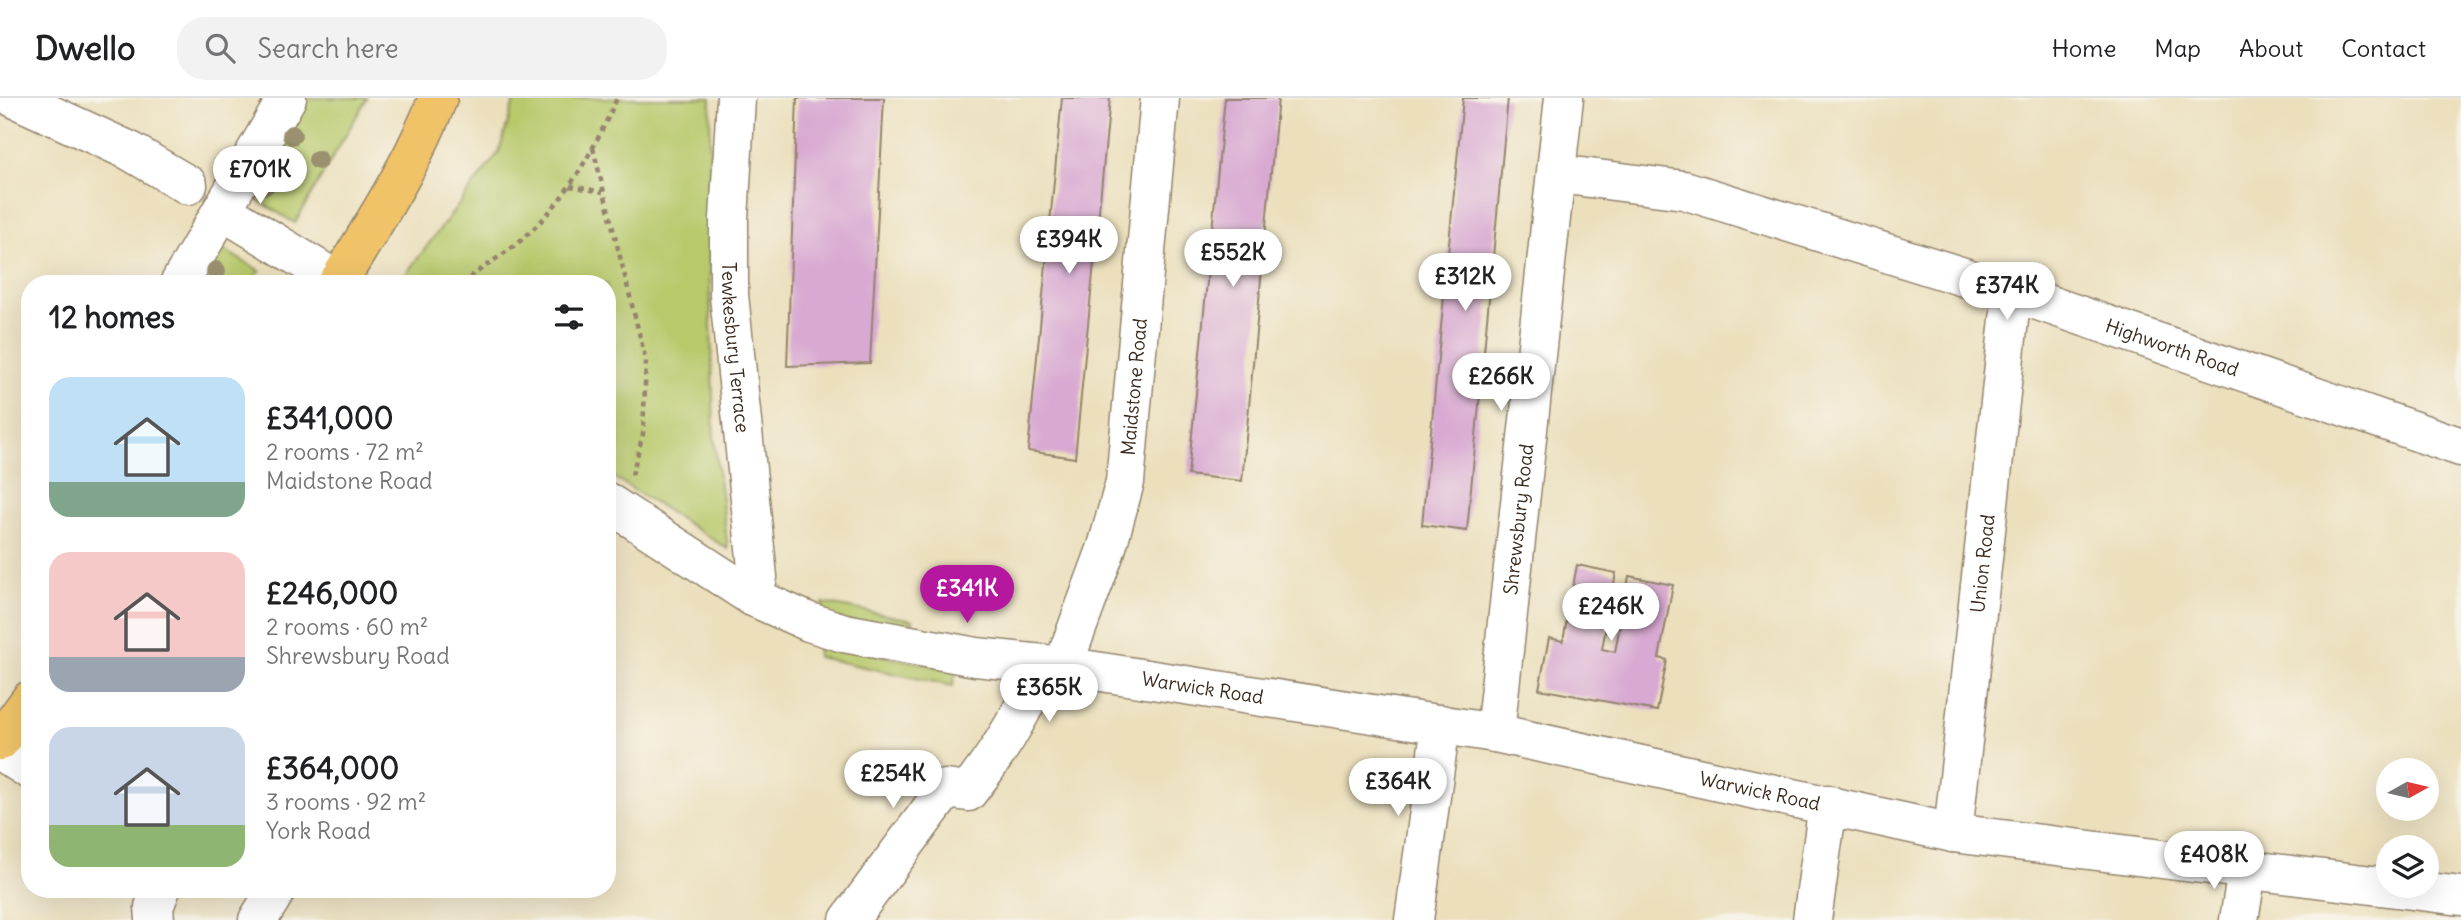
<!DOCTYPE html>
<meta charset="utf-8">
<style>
body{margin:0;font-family:Delius,sans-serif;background:#f2f2f2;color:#202124;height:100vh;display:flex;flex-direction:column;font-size:26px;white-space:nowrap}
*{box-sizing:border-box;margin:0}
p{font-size:23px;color:#757577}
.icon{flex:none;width:38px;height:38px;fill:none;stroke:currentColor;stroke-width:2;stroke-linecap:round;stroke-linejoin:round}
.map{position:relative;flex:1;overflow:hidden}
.drawer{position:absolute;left:21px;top:177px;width:595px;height:623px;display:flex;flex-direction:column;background:#fff;border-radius:28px;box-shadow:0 7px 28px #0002}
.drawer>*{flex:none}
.needle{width:46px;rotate:82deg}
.controls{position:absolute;left:2376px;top:660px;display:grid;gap:14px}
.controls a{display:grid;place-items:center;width:63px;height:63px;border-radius:50%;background:#fff;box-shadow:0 7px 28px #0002;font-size:35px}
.price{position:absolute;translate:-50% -60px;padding:0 16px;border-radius:24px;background:#fff;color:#222;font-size:23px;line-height:46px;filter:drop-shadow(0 2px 4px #0008)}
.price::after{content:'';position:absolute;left:50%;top:42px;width:21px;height:16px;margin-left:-10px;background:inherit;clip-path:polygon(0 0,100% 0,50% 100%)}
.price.current{background:#b5179e;color:#fff}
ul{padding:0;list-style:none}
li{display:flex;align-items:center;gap:21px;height:175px;padding:0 28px}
li span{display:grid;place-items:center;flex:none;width:196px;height:140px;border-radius:21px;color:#555}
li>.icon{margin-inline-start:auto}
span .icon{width:84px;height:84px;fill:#fffc;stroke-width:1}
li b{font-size:30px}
h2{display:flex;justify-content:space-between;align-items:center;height:84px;padding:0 28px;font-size:30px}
header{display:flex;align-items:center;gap:42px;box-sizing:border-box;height:98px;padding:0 35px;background:#fff;border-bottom:2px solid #e0e0e0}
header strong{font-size:33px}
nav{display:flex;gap:38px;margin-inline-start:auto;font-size:24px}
.search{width:490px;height:63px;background:#f2f2f2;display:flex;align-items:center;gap:18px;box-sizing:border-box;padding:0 24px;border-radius:28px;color:#757577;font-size:26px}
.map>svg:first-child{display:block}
.green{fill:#b8c96c;stroke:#7a7a45;stroke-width:2}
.building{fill:#d8a9d2}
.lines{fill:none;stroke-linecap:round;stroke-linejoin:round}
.minor-casing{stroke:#93846d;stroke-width:41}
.major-casing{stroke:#93846d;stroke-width:41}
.path{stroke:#93846d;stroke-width:4.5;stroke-dasharray:5 5;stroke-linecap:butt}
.minor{stroke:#fff;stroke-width:38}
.major{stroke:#f0c369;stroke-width:38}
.tree{fill:#9b9170}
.labels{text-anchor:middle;stroke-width:7;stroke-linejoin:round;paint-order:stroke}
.street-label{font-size:19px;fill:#3b2a1e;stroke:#f7f3e8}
</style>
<header>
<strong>Dwello</strong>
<div class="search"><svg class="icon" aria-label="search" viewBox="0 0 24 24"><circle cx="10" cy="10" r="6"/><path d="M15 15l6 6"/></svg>Search here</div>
<nav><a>Home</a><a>Map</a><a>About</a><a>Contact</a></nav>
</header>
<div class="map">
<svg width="2461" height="822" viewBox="0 0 2461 822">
<rect width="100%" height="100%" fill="#f7f3e8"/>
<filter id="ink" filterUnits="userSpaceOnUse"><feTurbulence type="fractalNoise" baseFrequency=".0143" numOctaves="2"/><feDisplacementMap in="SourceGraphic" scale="14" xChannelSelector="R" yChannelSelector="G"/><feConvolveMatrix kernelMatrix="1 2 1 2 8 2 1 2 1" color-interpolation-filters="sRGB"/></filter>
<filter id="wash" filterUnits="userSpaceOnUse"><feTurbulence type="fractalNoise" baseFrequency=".00686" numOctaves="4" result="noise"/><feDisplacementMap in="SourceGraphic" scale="28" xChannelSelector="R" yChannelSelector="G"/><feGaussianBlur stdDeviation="1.57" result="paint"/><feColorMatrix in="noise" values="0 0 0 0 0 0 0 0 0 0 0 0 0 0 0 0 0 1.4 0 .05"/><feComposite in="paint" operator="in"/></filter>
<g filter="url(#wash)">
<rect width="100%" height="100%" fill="#ebdfbc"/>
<g class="green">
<polygon points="303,0 367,0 295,125 249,97"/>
<polygon points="515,0 711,0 708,108 714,340 728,451 607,375 607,186 398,186 499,54"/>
<polygon points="217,148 260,173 250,185 193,186"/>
<polygon points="823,505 913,522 911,536 821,518"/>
<polygon points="818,545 956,572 953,588 817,559"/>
</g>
<g id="blocks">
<g class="building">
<polygon points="797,0 884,0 870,265 787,268"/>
<polygon points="1062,0 1110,0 1075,360 1028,353"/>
<polygon points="1225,0 1278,0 1242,383 1188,377"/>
<polygon points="1463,0 1508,0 1467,433 1422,427"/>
<polygon points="1577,467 1616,475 1602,551 1615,554 1629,478 1673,487 1659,560 1667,562 1657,613 1539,591 1549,540 1563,543"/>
</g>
</g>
</g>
<g filter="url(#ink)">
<use href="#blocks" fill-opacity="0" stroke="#93846d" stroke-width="2"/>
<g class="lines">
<g class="minor-casing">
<g id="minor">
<polyline points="14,0 130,53 188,87"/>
<path id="s1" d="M 736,0 L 729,121 L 729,197 L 758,479 L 753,499"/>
<path id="s2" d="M 1558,76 L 1684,92 L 2012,194 L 2461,349"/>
<polyline points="223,113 338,183"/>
<polyline points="179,186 287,0"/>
<path id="s3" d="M 607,404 L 753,499 L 809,524 L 844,535 L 976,559 L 1063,568 L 1495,635 L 1953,735 L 2461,798"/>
<path id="s4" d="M 1063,568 L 1107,449 L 1125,384 L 1160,0"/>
<path id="s5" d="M 1495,635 L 1564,0"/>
<polyline points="0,653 30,672"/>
<path id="s6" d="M 1953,735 L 2012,194"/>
<polyline points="155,822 154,809 161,791"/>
<polyline points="258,822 277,791"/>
<path d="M 849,822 L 946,691 L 968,694 C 1000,654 1024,613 1044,566"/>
<polyline points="1414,822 1441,626"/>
<polyline points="1812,822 1828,706"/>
<polyline points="2239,822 2247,773"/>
</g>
</g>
<g class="major-casing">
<g id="major">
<path d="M 337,186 C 373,126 413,66 438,0"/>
<polyline points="0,643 30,602"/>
</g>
</g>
<g class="path">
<polyline points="593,50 646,263 643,336 632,377"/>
<polyline points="570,88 603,94"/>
<path d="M 462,186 C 480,170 501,159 519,144 C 565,105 593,54 617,0"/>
</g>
<use href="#minor" class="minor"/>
<use href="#major" class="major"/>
</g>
<g class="tree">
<circle cx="292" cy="37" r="10"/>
<circle cx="318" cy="62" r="10"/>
<circle cx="265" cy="87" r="10"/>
<circle cx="216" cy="173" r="10"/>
</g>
</g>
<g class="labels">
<g class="street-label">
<text dy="7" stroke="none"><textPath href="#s1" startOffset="250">Tewkesbury Terrace</textPath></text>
<text dy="7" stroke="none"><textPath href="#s2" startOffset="640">Highworth Road</textPath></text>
<text dy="7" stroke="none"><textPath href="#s4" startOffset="290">Maidstone Road</textPath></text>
<text dy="7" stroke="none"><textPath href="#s5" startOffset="215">Shrewsbury Road</textPath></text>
<text dy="7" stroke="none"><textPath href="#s6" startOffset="271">Union Road</textPath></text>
<text dy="7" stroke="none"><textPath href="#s3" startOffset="635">Warwick Road</textPath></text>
<text dy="7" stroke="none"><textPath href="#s3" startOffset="1202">Warwick Road</textPath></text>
</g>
</g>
</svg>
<div class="controls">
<a><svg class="needle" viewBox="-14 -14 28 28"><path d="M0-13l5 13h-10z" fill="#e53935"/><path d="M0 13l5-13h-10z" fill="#757577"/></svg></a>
<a><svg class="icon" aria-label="layers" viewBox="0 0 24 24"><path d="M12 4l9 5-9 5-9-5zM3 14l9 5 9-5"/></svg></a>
</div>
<b class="price" style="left:260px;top:108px">£701K</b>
<b class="price" style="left:1069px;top:178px">£394K</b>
<b class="price" style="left:1233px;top:191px">£552K</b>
<b class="price" style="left:1465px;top:215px">£312K</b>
<b class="price" style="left:2007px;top:224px">£374K</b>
<b class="price" style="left:1501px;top:315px">£266K</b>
<b class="price current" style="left:967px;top:527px">£341K</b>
<b class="price" style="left:1611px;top:545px">£246K</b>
<b class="price" style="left:1049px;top:626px">£365K</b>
<b class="price" style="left:893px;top:712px">£254K</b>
<b class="price" style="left:1398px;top:720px">£364K</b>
<b class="price" style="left:2214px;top:793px">£408K</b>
<section class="drawer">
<h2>12 homes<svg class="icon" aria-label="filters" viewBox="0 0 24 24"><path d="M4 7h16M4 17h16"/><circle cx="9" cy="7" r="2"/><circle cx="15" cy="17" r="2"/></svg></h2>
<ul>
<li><span style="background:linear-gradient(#bfe0f5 75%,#7fa58c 0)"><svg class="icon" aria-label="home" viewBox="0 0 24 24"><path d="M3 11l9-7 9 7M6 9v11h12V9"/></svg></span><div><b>£341,000</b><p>2 rooms · 72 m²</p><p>Maidstone Road</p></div></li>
<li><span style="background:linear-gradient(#f6c9c9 75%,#9aa5b1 0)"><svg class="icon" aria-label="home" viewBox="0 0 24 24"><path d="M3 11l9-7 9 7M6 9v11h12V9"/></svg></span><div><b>£246,000</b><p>2 rooms · 60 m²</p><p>Shrewsbury Road</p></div></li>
<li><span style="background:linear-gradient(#c9d6e8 70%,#8fb573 0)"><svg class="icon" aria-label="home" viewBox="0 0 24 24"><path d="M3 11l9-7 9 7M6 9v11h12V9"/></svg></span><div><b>£364,000</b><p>3 rooms · 92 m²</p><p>York Road</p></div></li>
</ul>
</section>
</div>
